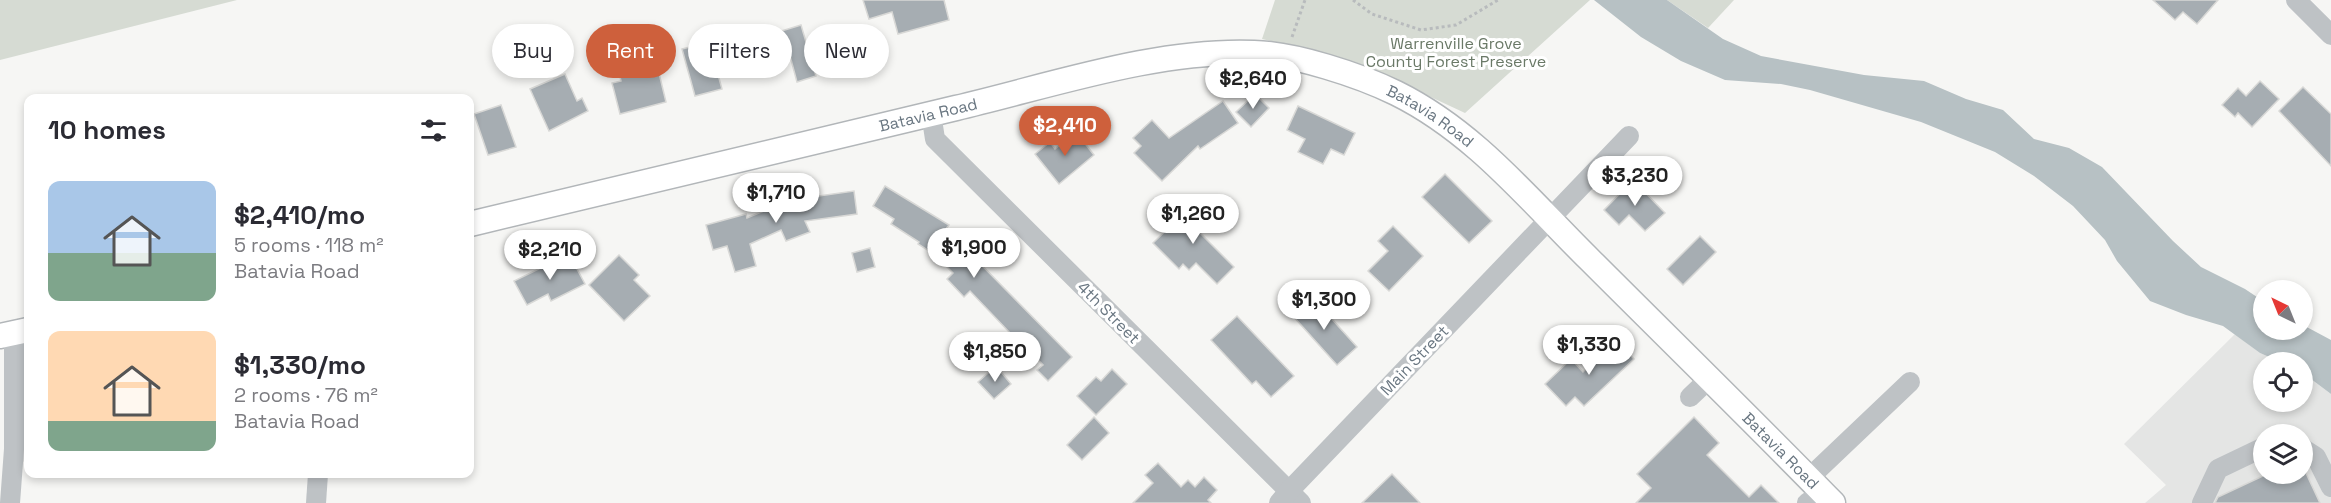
<!DOCTYPE html>
<meta charset="utf-8">
<style>
body{margin:0;font-family:"Space Grotesk",sans-serif;background:#f7f7f7;color:#2b2b33;height:100vh;display:flex;flex-direction:column;font-size:22px;white-space:nowrap}
*{box-sizing:border-box;margin:0}
p{font-size:20px;color:#7c7c81}
.icon{flex:none;width:33px;height:33px;fill:none;stroke:currentColor;stroke-width:2;stroke-linecap:round;stroke-linejoin:round}
.map{position:relative;flex:1;overflow:hidden}
.details{position:absolute;left:24px;top:94px;width:450px;height:384px;display:flex;flex-direction:column;background:#fff;border-radius:12px;box-shadow:0 3px 9px #0003}
.details>*{flex:none}
.guide{position:absolute;left:492px;top:24px;width:570px;height:54px;display:flex;gap:12px}
.needle{width:39px;rotate:317deg}
.buttons{position:absolute;left:2253px;top:280px;display:grid;gap:12px}
.buttons a{display:grid;place-items:center;width:60px;height:60px;border-radius:50%;background:#fff;box-shadow:0 3px 9px #0003;font-size:30px}
.price{position:absolute;translate:-50% -51px;padding:0 14px;border-radius:21px;background:#fff;color:#222;font-size:20px;line-height:39px;filter:drop-shadow(0 2px 3px #0008)}
.price::after{content:'';position:absolute;left:50%;top:36px;width:18px;height:14px;margin-left:-9px;background:inherit;clip-path:polygon(0 0,100% 0,50% 100%)}
.price.active{background:#ce603c;color:#fff}
ul{padding:0;list-style:none}
li{display:flex;align-items:center;gap:18px;height:150px;padding:0 24px}
li span{display:grid;place-items:center;flex:none;width:168px;height:120px;border-radius:12px;color:#555}
li>.icon{margin-inline-start:auto}
span .icon{width:72px;height:72px;fill:#fffc;stroke-width:1}
li b{font-size:26px}
h2{display:flex;justify-content:space-between;align-items:center;height:72px;padding:0 24px;font-size:26px}
.pill{padding:0 21px;border-radius:27px;background:#fff;box-shadow:0 3px 9px #0003;font-size:21px;line-height:54px}
.pill.active{background:#ce603c;color:#fff}
.map>svg:first-child{display:block}
.built{fill:#e4e5e4;fill-rule:evenodd}
.green{fill:#d6dbd3}
.water{fill:#b7c1c4}
.building{fill:#a6adb2;stroke:#d8d8d6;stroke-width:1.5}
.lines{fill:none;stroke-linecap:round;stroke-linejoin:round}
.major-casing{stroke:#b2b6b9;stroke-width:27}
.path{stroke:#b8bbbd;stroke-width:3;stroke-dasharray:3 3;stroke-linecap:butt}
.minor{stroke:#bec2c5;stroke-width:20}
.major{stroke:#fff;stroke-width:24}
.labels{text-anchor:middle;stroke-width:6;stroke-linejoin:round;paint-order:stroke}
.park-label{font-size:16px;fill:#6a7967;stroke:#fff}
.street-label{font-size:16px;fill:#697681;stroke:#fff}
</style>
<div class="map">
<svg width="2331" height="503" viewBox="0 0 2331 503">
<rect width="100%" height="100%" fill="#f6f6f4"/>
<g class="built">
<path d="M 2235,334 L 2260,353 L 2283,363 L 2264,363 L 2264,402 L 2302,402 L 2303,373 L 2331,394 L 2331,503 L 2145,503 L 2166,485 L 2124,444 ZM 2264,435 L 2302,435 L 2302,474 L 2264,474 Z"/>
<polygon points="28,341 28,461 21,462"/>
</g>
<g class="green">
<polygon points="0,0 237,0 0,60"/>
<polygon points="1275,0 1590,0 1465,113 1390,78 1331,55 1262,39"/>
<polygon points="1667,0 1734,0 1708,28"/>
</g>
<polygon class="water" points="1594,0 1667,0 1723,39 1761,56 1864,75 1924,81 1966,99 2003,110 2034,139 2069,148 2102,167 2173,241 2201,267 2245,289 2263,301 2264,330 2302,330 2303,325 2331,340 2331,394 2303,373 2302,363 2283,363 2260,353 2223,326 2186,315 2150,301 2117,261 2105,240 2073,206 2034,176 1995,152 1921,122 1810,90 1781,84 1725,80 1681,61 1641,37"/>
<g class="building">
<polygon points="863,0 944,0 949,20 898,34 892,12 869,19"/>
<polygon points="2153,0 2218,0 2197,24 2183,12 2175,20"/>
<polygon points="801,25 816,76 797,82 790,56 766,63 759,38"/>
<polygon points="709,42 722,89 695,96 682,49"/>
<polygon points="639,55 645,77 659,73 666,102 620,114 612,83 621,81 616,61"/>
<polygon points="565,74 577,101 582,98 588,111 549,131 530,89"/>
<polygon points="2260,81 2279,99 2252,127 2238,113 2235,117 2222,105 2238,88 2246,96"/>
<polygon points="2303,87 2331,114 2331,166 2279,111"/>
<polygon points="1255,94 1269,108 1251,127 1236,112"/>
<polygon points="1223,101 1238,123 1200,149 1198,146 1162,181 1134,153 1141,146 1133,138 1152,120 1169,138"/>
<polygon points="501,105 516,147 488,155 474,114"/>
<polygon points="1298,106 1355,133 1344,155 1331,149 1323,164 1298,152 1305,139 1287,130"/>
<polygon points="1076,132 1094,155 1059,184 1035,154 1050,142 1055,149"/>
<polygon points="1445,174 1492,221 1469,243 1422,197"/>
<polygon points="1633,180 1665,213 1645,231 1629,215 1619,225 1604,210"/>
<polygon points="885,186 949,225 946,229 1072,357 1048,381 1037,370 1043,365 1012,333 1011,334 970,291 964,297 947,279 953,273 934,254 918,244 919,242 891,224 894,219 873,206"/>
<polygon points="854,191 857,214 805,221 810,232 786,241 781,230 750,244 756,266 735,272 727,246 713,250 706,225 746,214 747,218 790,200"/>
<polygon points="1195,202 1212,219 1199,232 1234,267 1217,284 1196,263 1189,270 1183,264 1179,269 1153,243"/>
<polygon points="1393,226 1423,256 1389,291 1368,271 1388,251 1378,241"/>
<polygon points="1700,236 1716,252 1683,285 1667,269"/>
<polygon points="870,248 875,267 857,272 852,253"/>
<polygon points="569,254 585,284 551,301 548,294 527,305 514,281"/>
<polygon points="619,255 639,275 634,280 650,296 624,321 589,285"/>
<polygon points="1312,297 1357,347 1337,365 1292,315"/>
<polygon points="1237,316 1294,376 1271,397 1256,381 1252,384 1211,340"/>
<polygon points="1616,340 1634,359 1584,406 1575,397 1566,406 1545,384 1571,359 1583,372"/>
<polygon points="996,366 1011,384 994,399 978,382"/>
<polygon points="1112,369 1127,384 1096,415 1077,396 1096,377 1101,381"/>
<polygon points="1094,417 1109,433 1082,460 1067,445"/>
<polygon points="1694,417 1719,443 1707,455 1749,497 1761,485 1779,503 1636,503 1651,488 1637,474"/>
<polygon points="1158,463 1181,487 1188,480 1195,487 1204,477 1217,490 1208,500 1211,503 1133,503 1153,483 1145,475"/>
<polygon points="2305,471 2320,503 2215,503 2218,497 2267,474 2277,474 2282,483"/>
<polygon points="1392,474 1420,503 1362,503"/>
</g>
<g class="lines">
<g class="major-casing">
<g id="major">
<path id="s1" d="M 470,224 C 631,185 793,146 956,108 C 1050,86 1157,49 1254,53 C 1295,54 1359,75 1396,93 C 1475,132 1529,200 1590,260 C 1671,341 1753,421 1833,503"/>
<polyline points="0,336 28,330"/>
</g>
</g>
<g class="path">
<polyline points="1353,0 1372,14 1421,30 1456,25 1498,0"/>
<polyline points="1292,37 1305,0"/>
</g>
<g class="minor">
<polyline points="2296,0 2331,35"/>
<polyline points="931,113 935,139 1301,503"/>
<polyline points="1690,397 1709,379"/>
<polyline points="2302,448 2316,457 2331,487"/>
<polyline points="1809,478 1910,382"/>
<polyline points="10,503 14,449 14,333"/>
<polyline points="316,503 318,474"/>
<polyline points="1279,503 1289,491 1629,136"/>
<polyline points="1807,503 1823,492"/>
<polyline points="2202,503 2218,469 2264,447"/>
</g>
<use href="#major" class="major"/>
</g>
<g class="labels">
<g class="park-label">
<text x="1456" y="49">Warrenville Grove<tspan x="1456" dy="18">County Forest Preserve</tspan></text>
</g>
<g class="street-label">
<text dy="6" stroke="none"><textPath href="#s1" startOffset="471">Batavia Road</textPath></text>
<text dy="6" stroke="none"><textPath href="#s1" startOffset="993">Batavia Road</textPath></text>
<text transform="translate(1109 312) rotate(45)" y="6">4th Street</text>
<text transform="translate(1414 360) rotate(-46)" y="6">Main Street</text>
<text dy="6" stroke="none"><textPath href="#s1" startOffset="1479">Batavia Road</textPath></text>
</g>
</g>
</svg>
<div class="buttons">
<a><svg class="needle" viewBox="-14 -14 28 28"><path d="M0-13l5 13h-10z" fill="#e53935"/><path d="M0 13l5-13h-10z" fill="#7c7c81"/></svg></a>
<a><svg class="icon" aria-label="locate" viewBox="0 0 24 24"><circle cx="12" cy="12" r="6"/><path d="M12 2v4M12 18v4M2 12h4M18 12h4"/></svg></a>
<a><svg class="icon" aria-label="layers" viewBox="0 0 24 24"><path d="M12 4l9 5-9 5-9-5zM3 14l9 5 9-5"/></svg></a>
</div>
<b class="price" style="left:1253px;top:110px">$2,640</b>
<b class="price active" style="left:1065px;top:157px">$2,410</b>
<b class="price" style="left:1635px;top:207px">$3,230</b>
<b class="price" style="left:776px;top:224px">$1,710</b>
<b class="price" style="left:1193px;top:245px">$1,260</b>
<b class="price" style="left:974px;top:279px">$1,900</b>
<b class="price" style="left:550px;top:281px">$2,210</b>
<b class="price" style="left:1324px;top:331px">$1,300</b>
<b class="price" style="left:1589px;top:376px">$1,330</b>
<b class="price" style="left:995px;top:383px">$1,850</b>
<div class="guide">
<a class="pill">Buy</a>
<a class="pill active">Rent</a>
<a class="pill">Filters</a>
<a class="pill">New</a>
</div>
<section class="details">
<h2>10 homes<svg class="icon" aria-label="filters" viewBox="0 0 24 24"><path d="M4 7h16M4 17h16"/><circle cx="9" cy="7" r="2"/><circle cx="15" cy="17" r="2"/></svg></h2>
<ul>
<li><span style="background:linear-gradient(#a9c7e8 60%,#7fa58c 0)"><svg class="icon" aria-label="home" viewBox="0 0 24 24"><path d="M3 11l9-7 9 7M6 9v11h12V9"/></svg></span><div><b>$2,410/mo</b><p>5 rooms · 118 m²</p><p>Batavia Road</p></div></li>
<li><span style="background:linear-gradient(#ffd9b3 75%,#7fa58c 0)"><svg class="icon" aria-label="home" viewBox="0 0 24 24"><path d="M3 11l9-7 9 7M6 9v11h12V9"/></svg></span><div><b>$1,330/mo</b><p>2 rooms · 76 m²</p><p>Batavia Road</p></div></li>
</ul>
</section>
</div>
